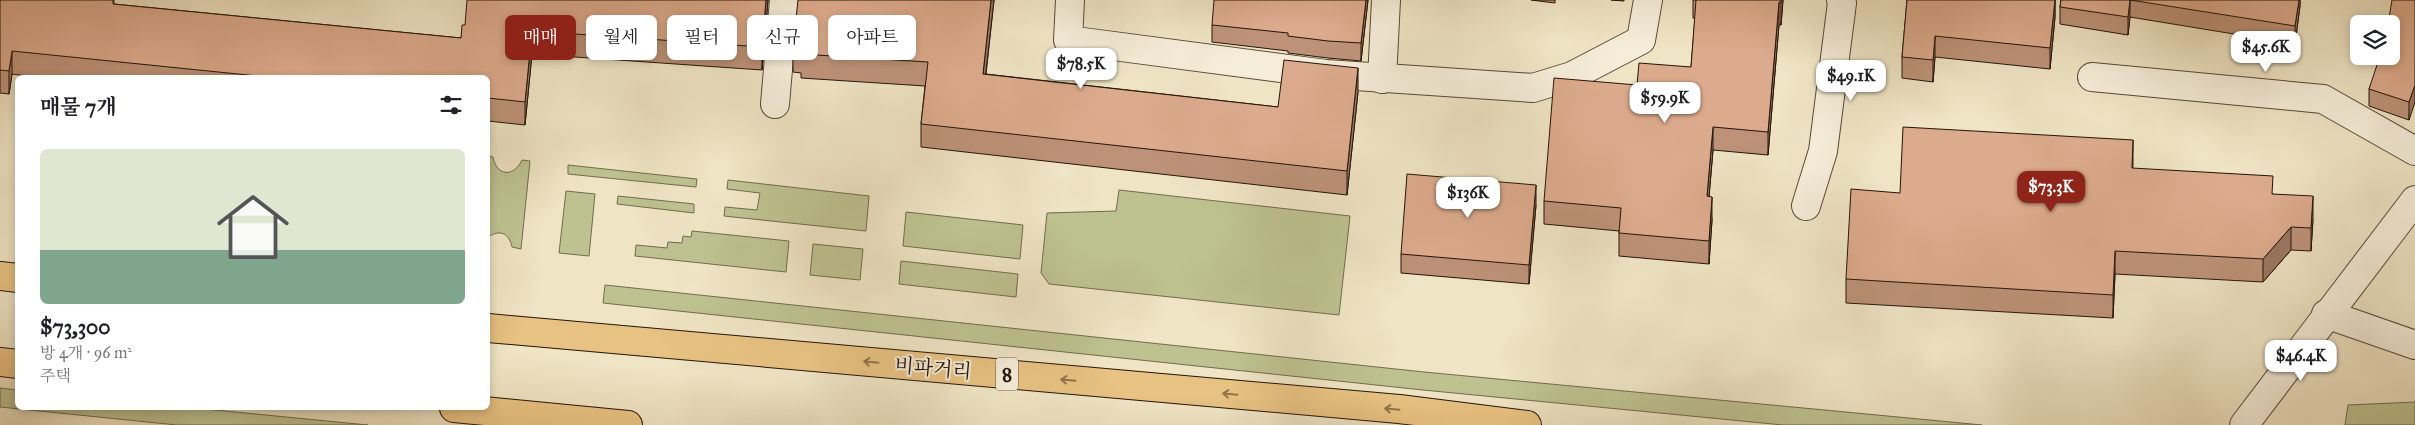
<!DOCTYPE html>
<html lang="ko">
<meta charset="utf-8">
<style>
body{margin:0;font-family:"IM FELL Great Primer","Noto Serif KR",serif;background:#f2f2f2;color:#202124;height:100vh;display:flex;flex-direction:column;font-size:19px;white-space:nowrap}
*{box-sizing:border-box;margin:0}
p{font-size:16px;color:#757577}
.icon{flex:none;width:28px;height:28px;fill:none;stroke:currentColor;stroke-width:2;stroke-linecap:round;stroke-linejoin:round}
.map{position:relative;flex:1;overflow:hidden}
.side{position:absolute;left:15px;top:75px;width:475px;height:335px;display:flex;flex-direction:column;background:#fff;border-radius:8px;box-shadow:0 2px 8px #0003}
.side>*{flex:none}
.guide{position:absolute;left:505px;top:15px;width:475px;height:45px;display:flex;gap:10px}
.tools{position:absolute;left:2350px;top:15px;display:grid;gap:10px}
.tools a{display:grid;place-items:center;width:50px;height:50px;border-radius:8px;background:#fff;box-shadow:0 2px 8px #0003;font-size:25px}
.price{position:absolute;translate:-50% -42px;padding:0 11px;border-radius:10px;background:#fff;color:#222;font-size:16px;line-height:32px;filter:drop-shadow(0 1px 2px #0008)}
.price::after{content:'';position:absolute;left:50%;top:30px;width:15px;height:11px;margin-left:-8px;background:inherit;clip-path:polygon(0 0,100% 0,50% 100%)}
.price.current{background:#8f2418;color:#fff}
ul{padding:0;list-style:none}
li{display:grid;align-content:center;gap:10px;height:265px;padding:0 25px}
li+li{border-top:1px solid #e0e0e0}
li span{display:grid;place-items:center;height:155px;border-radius:8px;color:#555}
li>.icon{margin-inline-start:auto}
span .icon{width:90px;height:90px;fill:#fffc;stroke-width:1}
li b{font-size:21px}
h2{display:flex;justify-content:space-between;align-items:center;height:60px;padding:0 25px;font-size:21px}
.tag{padding:0 18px;border-radius:8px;background:#fff;box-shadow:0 2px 8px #0003;font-size:18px;line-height:45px}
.tag.current{background:#8f2418;color:#fff}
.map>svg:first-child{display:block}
.green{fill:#bec291;stroke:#716b4c}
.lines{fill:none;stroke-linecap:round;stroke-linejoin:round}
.minor-casing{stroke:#574837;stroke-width:30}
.major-casing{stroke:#241408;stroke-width:30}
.minor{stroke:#f5edd9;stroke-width:28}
.major{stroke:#e8c282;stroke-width:28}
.wall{fill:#bd9278;stroke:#241408}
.shaded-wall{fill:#9a7762;stroke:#241408}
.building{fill:#dcaa8c;stroke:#241408}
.oneway{stroke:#90744b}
.labels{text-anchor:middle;stroke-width:4;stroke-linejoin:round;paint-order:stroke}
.shield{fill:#f5edd9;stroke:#635547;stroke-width:1}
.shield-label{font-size:19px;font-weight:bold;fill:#241408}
.street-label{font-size:20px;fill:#241408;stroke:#f5edd9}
</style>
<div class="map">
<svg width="2415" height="425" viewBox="0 0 2415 425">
<rect width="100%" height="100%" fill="#efe4c4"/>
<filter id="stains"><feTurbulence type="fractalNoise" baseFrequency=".004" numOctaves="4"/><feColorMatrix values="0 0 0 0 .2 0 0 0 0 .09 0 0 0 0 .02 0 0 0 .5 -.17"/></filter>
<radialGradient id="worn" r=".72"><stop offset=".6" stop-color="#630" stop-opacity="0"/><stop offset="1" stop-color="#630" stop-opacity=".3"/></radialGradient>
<g class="green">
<path d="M 488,156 L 493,157 C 497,177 514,177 522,160 L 530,161 L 521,249 L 512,247 C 509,233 500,229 488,237 Z"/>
<polygon points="568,165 697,179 696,187 568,174"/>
<polygon points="728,180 869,196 866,231 724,216 725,207 757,210 760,193 727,189"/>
<polygon points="1119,190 1350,216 1339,315 1049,284 1041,273 1047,213 1116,211"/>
<polygon points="566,191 595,194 589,256 559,253"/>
<polygon points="618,196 694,204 694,213 617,204"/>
<polygon points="906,212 1023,225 1020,259 903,246"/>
<polygon points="692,231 789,241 786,272 635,256 636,245 667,248 668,242 682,243 683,236 691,237"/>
<polygon points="813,244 863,249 860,280 810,275"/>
<polygon points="901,261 1018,274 1016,297 899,284"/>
<polygon points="605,285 1424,372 1982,425 1783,425 1423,390 603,303"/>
<polygon points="0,388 17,390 18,408 194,408 368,425 177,425 0,407"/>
<polygon points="2415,402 2415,425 2345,425 2348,405"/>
</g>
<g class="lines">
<g class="minor-casing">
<g id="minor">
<polyline points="1070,0 1068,40 1326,74 1533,88 1572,76 1641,40 1648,0"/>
<polyline points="2092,77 2323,99 2415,151"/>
<polyline points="1382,79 1386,0"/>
<polyline points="775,104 784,0"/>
<polyline points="1806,206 1823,151 1842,3 1841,0"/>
<polyline points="2326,314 2415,345"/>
<polyline points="2244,425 2415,200"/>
</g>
</g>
<g class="major-casing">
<g id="major">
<polyline points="0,276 18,278"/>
<polyline points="488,328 1399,409 1527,425"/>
<polyline points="0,362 18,364"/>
<polyline points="454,408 628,425"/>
</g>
</g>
<use href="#minor" class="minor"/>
<use href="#major" class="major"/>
</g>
<g class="wall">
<polygon points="0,0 114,0 114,4 461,38 465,25 768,0 762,70 532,54 525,125 488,121 488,78 43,78 12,74 9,94 0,93"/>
<polygon points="994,0 986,74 1278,107 1358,92 1347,195 921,147 921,124 925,86 801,78 801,73 793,72 793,48"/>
<polygon points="1368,0 1361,61 1328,58 1288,53 1288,51 1212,42 1212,25"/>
<polygon points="1531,0 1555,0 1555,3"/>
<polygon points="1611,0 1624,0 1624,1"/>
<polygon points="1693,0 1783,0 1781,25 1779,25 1768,155 1713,150 1709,197 1712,220 1709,264 1619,256 1619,231 1544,224 1544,201 1637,85 1691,67 1695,18 1693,18"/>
<polygon points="1907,0 2055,0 2055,17 2050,69 1935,57 1933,82 1902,78 1902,57"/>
<polygon points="2061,0 2300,0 2300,6 2295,44 2130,17 2128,35 2060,24 2060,7"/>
<polygon points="2415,0 2409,120 2369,106 2369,89"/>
<polygon points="2133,169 2273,194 2313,219 2311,251 2291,250 2263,282 2115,274 2113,318 1846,303 1846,279 1900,193"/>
<polygon points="1536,205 1529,284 1401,273 1401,254"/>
</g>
<g class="shaded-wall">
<polygon points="766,0 768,0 762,70 762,47"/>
<polygon points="991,0 994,0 983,98 983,74"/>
<polygon points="1366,0 1368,0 1361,61 1361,43"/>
<polygon points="1781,0 1783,0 1781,25"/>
<polygon points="2055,0 2055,17 2050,69 2050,48"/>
<polygon points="2130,0 2130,17 2128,35 2128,17"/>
<polygon points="2299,0 2300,0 2300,6 2295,44 2295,26"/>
<polygon points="1779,2 1779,25 1768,155 1768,132"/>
<polygon points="532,31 532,54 525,125 525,102"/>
<polygon points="1935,36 1935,57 1933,82 1933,60"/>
<polygon points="12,51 12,74 9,94 9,71"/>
<polygon points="1358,68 1358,92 1347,195 1347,171"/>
<polygon points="2415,85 2415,102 2409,120 2409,102"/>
<polygon points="1713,127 1713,150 1707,220 1707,196"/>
<polygon points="2133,140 2133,163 2132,192 2132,168"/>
<polygon points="1536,185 1536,205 1529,284 1529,265"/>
<polygon points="2313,196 2313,219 2311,251 2311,228"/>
<polygon points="1712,197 1712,220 1709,264 1709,241"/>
<polygon points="2291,227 2291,250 2263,282 2263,259"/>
<polygon points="2115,251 2115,274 2113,318 2113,295"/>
</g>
<g class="building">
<polygon points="0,0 113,0 113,4 461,38 462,25 465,25 467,0 766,0 762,47 532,31 525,102 488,98 488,78 277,78 12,51 9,71 0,70"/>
<polygon points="798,0 991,0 983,74 1278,107 1284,60 1358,68 1347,171 921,124 928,62 801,54 801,49 793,48"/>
<polygon points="1214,0 1366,0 1361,43 1328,41 1288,36 1288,33 1212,25"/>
<polygon points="1696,0 1781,0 1781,2 1779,2 1768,132 1713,127 1707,196 1712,197 1709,241 1619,233 1621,208 1544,201 1554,78 1637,85 1639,63 1691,67"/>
<polygon points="1907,0 2055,0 2050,48 1935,36 1933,60 1902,57"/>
<polygon points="2061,0 2130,0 2128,17 2060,7"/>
<polygon points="2130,0 2299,0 2295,26"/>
<polygon points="2392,0 2415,0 2415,85 2409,102 2369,89 2380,56 2391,56 2391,24 2388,24"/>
<polygon points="1903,127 2133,140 2132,168 2273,176 2272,194 2313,196 2311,228 2291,227 2263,259 2115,251 2113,295 1846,279 1851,189 1900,193"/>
<polygon points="1407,174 1536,185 1529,265 1401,254"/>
</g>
<defs><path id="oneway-shaft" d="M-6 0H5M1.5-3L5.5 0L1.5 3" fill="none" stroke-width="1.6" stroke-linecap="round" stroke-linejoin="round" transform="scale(1.25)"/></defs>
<g class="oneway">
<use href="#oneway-shaft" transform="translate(871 362) rotate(-175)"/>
<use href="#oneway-shaft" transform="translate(1068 380) rotate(-175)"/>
<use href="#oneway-shaft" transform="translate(1230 394) rotate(-175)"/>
<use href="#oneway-shaft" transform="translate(1392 409) rotate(-175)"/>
</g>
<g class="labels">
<rect class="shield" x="996" y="357.5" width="22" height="33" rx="4"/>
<g class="shield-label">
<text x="1007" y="381">8</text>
</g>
<g class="street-label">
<text transform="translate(933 368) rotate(5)" y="7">비파거리</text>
</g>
</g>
<rect width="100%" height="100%" filter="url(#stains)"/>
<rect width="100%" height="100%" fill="url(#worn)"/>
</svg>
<div class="tools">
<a><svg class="icon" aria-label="layers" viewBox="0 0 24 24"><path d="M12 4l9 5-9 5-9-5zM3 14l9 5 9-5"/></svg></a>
</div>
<b class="price" style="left:2266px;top:73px">$45.6K</b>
<b class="price" style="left:1081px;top:90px">$78.5K</b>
<b class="price" style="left:1851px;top:102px">$49.1K</b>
<b class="price" style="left:1665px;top:124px">$59.9K</b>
<b class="price current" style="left:2051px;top:213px">$73.3K</b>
<b class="price" style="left:1468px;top:219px">$136K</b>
<b class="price" style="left:2301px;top:382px">$46.4K</b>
<div class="guide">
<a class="tag current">매매</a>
<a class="tag">월세</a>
<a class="tag">필터</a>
<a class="tag">신규</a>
<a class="tag">아파트</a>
</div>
<section class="side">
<h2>매물 7개<svg class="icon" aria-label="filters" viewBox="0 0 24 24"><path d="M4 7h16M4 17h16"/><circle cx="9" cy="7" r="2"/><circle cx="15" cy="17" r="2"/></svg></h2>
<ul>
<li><span style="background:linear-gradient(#dfe7d0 65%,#7fa58c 0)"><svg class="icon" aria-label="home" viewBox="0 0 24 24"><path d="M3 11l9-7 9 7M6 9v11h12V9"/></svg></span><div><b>$73,300</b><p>방 4개 · 96 m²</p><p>주택</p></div></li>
</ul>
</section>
</div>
